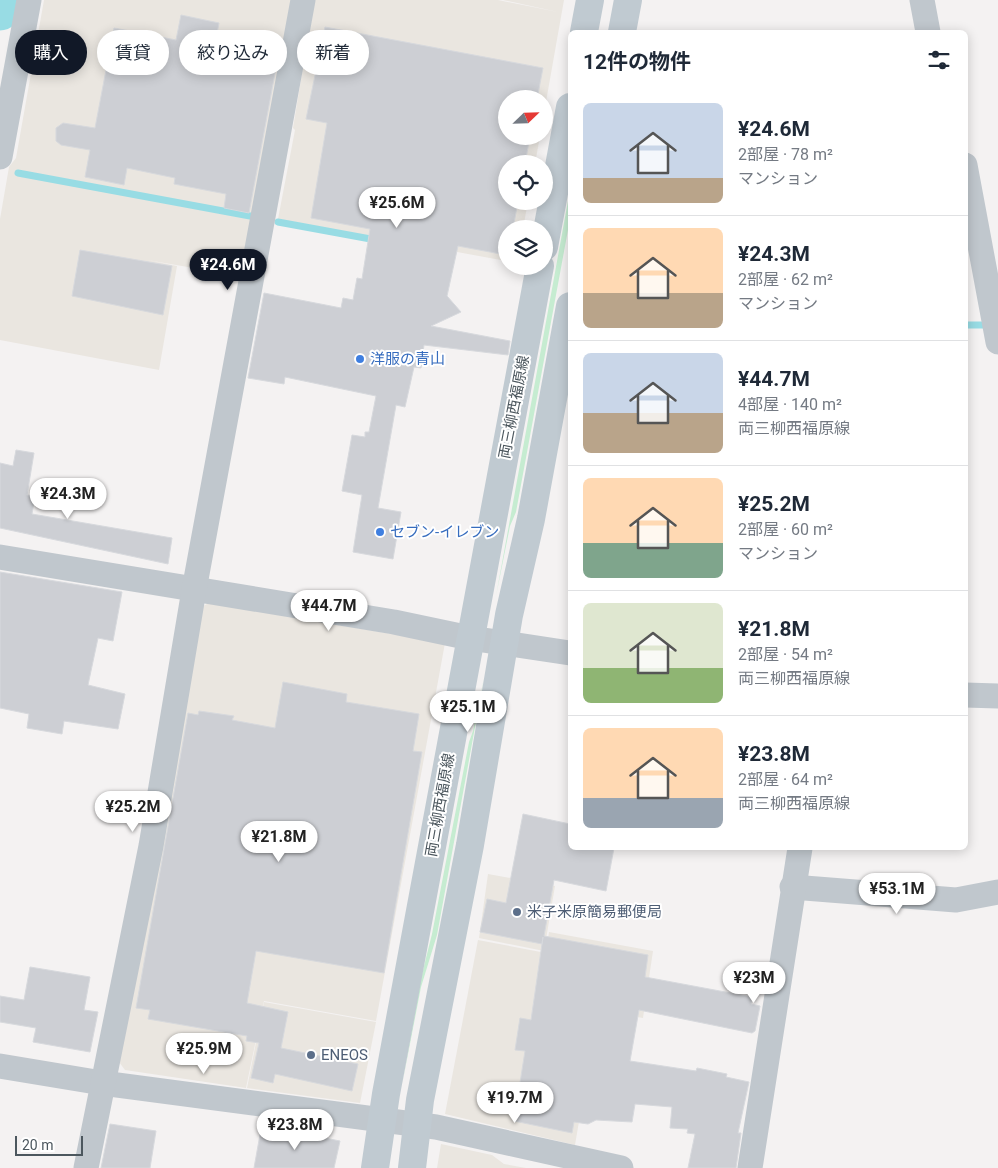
<!DOCTYPE html>
<html lang="ja">
<meta charset="utf-8">
<style>
body{margin:0;font-family:Roboto,"Noto Sans JP",sans-serif;background:#f2f2f3;color:#1f2937;height:100vh;display:flex;flex-direction:column;font-size:19px;white-space:nowrap}
*{box-sizing:border-box;margin:0}
p{font-size:16px;color:#747a83}
.icon{flex:none;width:28px;height:28px;fill:none;stroke:currentColor;stroke-width:2;stroke-linecap:round;stroke-linejoin:round}
.map{position:relative;flex:1;overflow:hidden}
.details{position:absolute;left:568px;top:30px;width:400px;height:820px;display:flex;flex-direction:column;background:#fff;border-radius:8px;box-shadow:0 2px 12px #0003}
.details>*{flex:none}
.top-card{position:absolute;left:15px;top:30px;width:475px;height:45px;display:flex;gap:10px}
.needle{width:32px;rotate:67deg}
.buttons{position:absolute;left:498px;top:90px;display:grid;gap:10px}
.buttons a{display:grid;place-items:center;width:55px;height:55px;border-radius:50%;background:#fff;box-shadow:0 2px 12px #0003;font-size:25px}
.scale{position:absolute;left:15px;bottom:12px;width:68px;box-sizing:border-box;padding-left:5px;border:2px solid #4c575e;border-top:0;font-size:14px;line-height:18px;white-space:nowrap;color:#4c575e;-webkit-text-stroke:4px #fff;paint-order:stroke}
.price{position:absolute;translate:-50% -42px;padding:0 11px;border-radius:18px;background:#fff;color:#222;font-size:16px;line-height:32px;filter:drop-shadow(0 1px 2px #0008)}
.price::after{content:'';position:absolute;left:50%;top:30px;width:15px;height:11px;margin-left:-8px;background:inherit;clip-path:polygon(0 0,100% 0,50% 100%)}
.price.selected{background:#111827;color:#fff}
ul{padding:0;list-style:none}
li{display:flex;align-items:center;gap:15px;height:125px;padding:0 15px}
li+li{border-top:1px solid #e0e1e3}
li span{display:grid;place-items:center;flex:none;width:140px;height:100px;border-radius:8px;color:#555}
li>.icon{margin-inline-start:auto}
span .icon{width:60px;height:60px;fill:#fffc;stroke-width:1}
li b{font-size:21px}
h2{display:flex;justify-content:space-between;align-items:center;height:60px;padding:0 15px;font-size:21px}
.tag{padding:0 18px;border-radius:22px;background:#fff;box-shadow:0 2px 12px #0003;font-size:18px;line-height:45px}
.tag.selected{background:#111827;color:#fff}
.map>svg:first-child{display:block}
.commercial{fill:#eae6e0}
.green{fill:#c6ecd1}
.lines{fill:none;stroke-linecap:round;stroke-linejoin:round}
.stream{stroke:#98dce4;stroke-width:7}
.river{stroke:#98dce4;stroke-width:41}
.building{fill:#cdcfd4;stroke:#d7d9dd}
.minor{stroke:#c0c7cd;stroke-width:25}
.secondary{stroke:#c0cad1;stroke-width:28}
.shop-dot{fill:#3f7fe0;stroke:#fff;stroke-width:2}
.service-dot{fill:#5c6f8a;stroke:#fff;stroke-width:2}
.labels{text-anchor:middle;stroke-width:4;stroke-linejoin:round;paint-order:stroke}
.shop-label{font-size:15px;fill:#366cbe;stroke:#fff;text-anchor:start}
.street-label{font-size:15px;fill:#4c575e;stroke:#fff}
.service-label{font-size:15px;fill:#4e5e75;stroke:#fff;text-anchor:start}
</style>
<div class="map">
<svg width="998" height="1168" viewBox="0 0 998 1168">
<rect width="100%" height="100%" fill="#f4f2f2"/>
<g class="commercial">
<polygon points="44,0 291,0 240,276 147,260 177,266 159,370 0,340 0,219 9,167 16,158"/>
<polygon points="314,0 498,0 558,12 503,0 564,0 544,113 544,99 506,99 506,136 540,136 535,164 506,164 506,201 528,201 523,229 506,229 506,261 278,219 295,130 293,128"/>
<polygon points="209,603 445,643 376,1021 264,1001 246,1088 125,1070 119,1062 203,606"/>
<polygon points="488,874 555,886 544,951 479,938"/>
<polygon points="549,932 653,951 643,1018 598,1010 575,1145 445,1114 478,940 546,953"/>
<polygon points="264,1002 376,1022 360,1103 247,1088"/>
<polygon points="441,1144 492,1155 504,1164 526,1168 437,1168"/>
</g>
<g class="green">
<polygon points="570,190 570,219 516,512 510,526 496,596"/>
<polygon points="484,678 437,935 421,987 402,1085 421,978 432,934 469,742 473,731"/>
</g>
<g class="lines">
<g class="stream">
<polyline points="18,173 250,216"/>
<polyline points="278,222 376,240"/>
<polyline points="965,325 988,325"/>
</g>
<polyline class="river" points="0,10 2,0"/>
</g>
<g class="building">
<polygon points="181,15 219,23 214,49 258,56 257,65 276,68 249,213 224,208 226,194 174,184 175,178 127,168 124,185 85,177 90,150 61,145 56,141 56,128 63,123 95,128 114,28 176,40"/>
<polygon points="325,27 543,68 537,99 506,99 506,136 530,136 525,164 506,164 506,201 518,201 513,229 506,229 506,255 458,246 447,296 461,312 431,326 510,341 508,355 424,345 421,368 414,367 405,407 396,405 378,508 401,512 393,559 353,552 362,495 342,491 352,435 365,437 365,432 369,432 376,396 285,377 284,384 248,378 264,293 341,308 343,298 353,300 357,278 362,279 370,229 311,218 327,123 306,119"/>
<polygon points="80,250 172,266 163,315 72,296"/>
<polygon points="16,450 34,453 27,495 35,496 32,514 172,538 168,564 0,528 0,463 13,466"/>
<polygon points="0,572 122,592 113,641 98,638 88,685 125,694 118,729 64,721 62,734 27,728 29,714 0,708"/>
<polygon points="283,682 347,694 346,702 419,714 413,751 422,752 384,973 256,951 247,1003 288,1012 281,1048 358,1064 352,1091 275,1074 273,1083 251,1078 259,1043 246,1041 247,1036 148,1019 150,1010 136,1008 188,713 198,715 199,711 234,716 232,720 275,728"/>
<polygon points="523,814 570,824 570,848 614,848 606,891 554,880 544,936 648,955 645,977 752,997 751,1004 760,1006 755,1031 752,1033 639,1010 630,1061 696,1071 697,1068 727,1074 726,1077 749,1082 738,1133 741,1133 736,1168 688,1168 695,1134 687,1133 688,1129 670,1128 672,1107 635,1104 632,1122 596,1120 588,1124 574,1122 572,1133 514,1121 525,1051 515,1050 520,1018 531,1020 543,937 542,944 480,932 487,899 506,903"/>
<polygon points="30,967 90,977 84,1010 98,1012 90,1052 33,1042 36,1028 0,1022 0,996 24,1000"/>
<polygon points="110,1124 156,1131 150,1168 101,1168"/>
<polygon points="275,1128 340,1141 334,1168 254,1168 261,1129 275,1132"/>
</g>
<g class="lines">
<g class="minor">
<polyline points="922,0 928,32"/>
<polyline points="0,157 29,0"/>
<polyline points="965,165 998,342"/>
<polyline points="0,557 394,622 470,638 570,653"/>
<polyline points="965,695 998,696"/>
<polyline points="792,887 956,900 998,892"/>
<polyline points="0,1066 102,1083 436,1127 621,1168"/>
<polyline points="86,1168 151,846 194,590 303,0"/>
<polyline points="750,1168 800,848"/>
</g>
<g class="secondary">
<polyline points="584,32 590,0"/>
<polyline points="622,32 628,0"/>
<polyline points="544,247 570,107"/>
<polyline points="375,1168 386,1094 540,266"/>
<polyline points="412,1168 420,1100 470,845 509,615 531,519 570,306"/>
</g>
</g>
<g class="shop-dot">
<circle cx="360" cy="359" r="5"/>
<circle cx="380" cy="532" r="5"/>
</g>
<g class="service-dot">
<circle cx="517" cy="912" r="5"/>
<circle cx="311" cy="1055" r="5"/>
</g>
<g class="labels">
<g class="shop-label">
<text x="370" y="364">洋服の青山</text>
<text x="390" y="537">セブン-イレブン</text>
</g>
<g class="street-label">
<text transform="translate(514 407) rotate(-79)" y="5">両三柳西福原線</text>
<text transform="translate(440 805) rotate(-80)" y="5">両三柳西福原線</text>
</g>
<g class="service-label">
<text x="527" y="917">米子米原簡易郵便局</text>
<text x="321" y="1060">ENEOS</text>
</g>
</g>
</svg>
<div class="buttons">
<a><svg class="needle" viewBox="-14 -14 28 28"><path d="M0-13l5 13h-10z" fill="#e53935"/><path d="M0 13l5-13h-10z" fill="#747a83"/></svg></a>
<a><svg class="icon" aria-label="locate" viewBox="0 0 24 24"><circle cx="12" cy="12" r="6"/><path d="M12 2v4M12 18v4M2 12h4M18 12h4"/></svg></a>
<a><svg class="icon" aria-label="layers" viewBox="0 0 24 24"><path d="M12 4l9 5-9 5-9-5zM3 14l9 5 9-5"/></svg></a>
</div>
<div class="scale">20 m</div>
<b class="price" style="left:397px;top:229px">¥25.6M</b>
<b class="price selected" style="left:228px;top:291px">¥24.6M</b>
<b class="price" style="left:68px;top:520px">¥24.3M</b>
<b class="price" style="left:329px;top:632px">¥44.7M</b>
<b class="price" style="left:468px;top:733px">¥25.1M</b>
<b class="price" style="left:133px;top:833px">¥25.2M</b>
<b class="price" style="left:279px;top:863px">¥21.8M</b>
<b class="price" style="left:897px;top:915px">¥53.1M</b>
<b class="price" style="left:754px;top:1004px">¥23M</b>
<b class="price" style="left:204px;top:1075px">¥25.9M</b>
<b class="price" style="left:515px;top:1124px">¥19.7M</b>
<b class="price" style="left:295px;top:1151px">¥23.8M</b>
<div class="top-card">
<a class="tag selected">購入</a>
<a class="tag">賃貸</a>
<a class="tag">絞り込み</a>
<a class="tag">新着</a>
</div>
<section class="details">
<h2>12件の物件<svg class="icon" aria-label="filters" viewBox="0 0 24 24"><path d="M4 7h16M4 17h16"/><circle cx="9" cy="7" r="2"/><circle cx="15" cy="17" r="2"/></svg></h2>
<ul>
<li><span style="background:linear-gradient(#c9d6e8 75%,#b9a48a 0)"><svg class="icon" aria-label="home" viewBox="0 0 24 24"><path d="M3 11l9-7 9 7M6 9v11h12V9"/></svg></span><div><b>¥24.6M</b><p>2部屋 · 78 m²</p><p>マンション</p></div></li>
<li><span style="background:linear-gradient(#ffd9b3 65%,#b9a48a 0)"><svg class="icon" aria-label="home" viewBox="0 0 24 24"><path d="M3 11l9-7 9 7M6 9v11h12V9"/></svg></span><div><b>¥24.3M</b><p>2部屋 · 62 m²</p><p>マンション</p></div></li>
<li><span style="background:linear-gradient(#c9d6e8 60%,#b9a48a 0)"><svg class="icon" aria-label="home" viewBox="0 0 24 24"><path d="M3 11l9-7 9 7M6 9v11h12V9"/></svg></span><div><b>¥44.7M</b><p>4部屋 · 140 m²</p><p>両三柳西福原線</p></div></li>
<li><span style="background:linear-gradient(#ffd9b3 65%,#7fa58c 0)"><svg class="icon" aria-label="home" viewBox="0 0 24 24"><path d="M3 11l9-7 9 7M6 9v11h12V9"/></svg></span><div><b>¥25.2M</b><p>2部屋 · 60 m²</p><p>マンション</p></div></li>
<li><span style="background:linear-gradient(#dfe7d0 65%,#8fb573 0)"><svg class="icon" aria-label="home" viewBox="0 0 24 24"><path d="M3 11l9-7 9 7M6 9v11h12V9"/></svg></span><div><b>¥21.8M</b><p>2部屋 · 54 m²</p><p>両三柳西福原線</p></div></li>
<li><span style="background:linear-gradient(#ffd9b3 70%,#9aa5b1 0)"><svg class="icon" aria-label="home" viewBox="0 0 24 24"><path d="M3 11l9-7 9 7M6 9v11h12V9"/></svg></span><div><b>¥23.8M</b><p>2部屋 · 64 m²</p><p>両三柳西福原線</p></div></li>
</ul>
</section>
</div>
